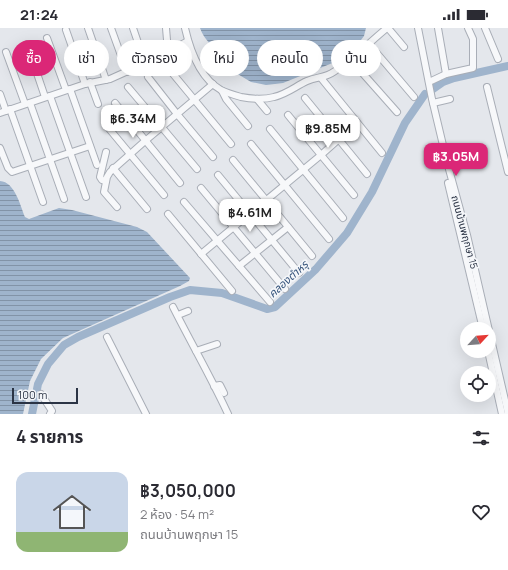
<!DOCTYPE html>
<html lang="th">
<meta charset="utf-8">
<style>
body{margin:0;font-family:Manrope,"Noto Sans Thai",sans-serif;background:#f2f2f3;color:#2b2b33;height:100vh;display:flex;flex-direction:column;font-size:15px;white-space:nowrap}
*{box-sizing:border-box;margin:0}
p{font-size:13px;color:#7c7c81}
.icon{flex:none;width:22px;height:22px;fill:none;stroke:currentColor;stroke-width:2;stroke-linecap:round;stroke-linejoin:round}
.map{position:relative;height:386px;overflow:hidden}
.drawer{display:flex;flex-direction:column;background:#fff;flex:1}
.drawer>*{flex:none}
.guide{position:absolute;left:12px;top:12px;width:484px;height:36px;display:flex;gap:8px}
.needle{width:26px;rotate:64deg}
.fabs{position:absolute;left:460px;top:294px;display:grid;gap:8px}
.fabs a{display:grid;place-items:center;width:36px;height:36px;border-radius:50%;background:#fff;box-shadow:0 4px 16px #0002;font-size:20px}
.scale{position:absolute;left:12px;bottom:10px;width:66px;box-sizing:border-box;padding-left:4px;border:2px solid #2b3445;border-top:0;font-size:11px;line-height:14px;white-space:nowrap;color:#2b3445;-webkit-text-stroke:3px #f4f6f9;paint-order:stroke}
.price{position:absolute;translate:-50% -34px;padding:0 9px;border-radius:8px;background:#fff;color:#222;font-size:13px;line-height:26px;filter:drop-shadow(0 1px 2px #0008)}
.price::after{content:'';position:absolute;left:50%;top:24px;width:12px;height:9px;margin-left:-6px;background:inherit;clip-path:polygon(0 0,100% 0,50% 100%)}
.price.current{background:#db2777;color:#fff}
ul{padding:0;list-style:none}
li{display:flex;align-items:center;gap:12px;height:100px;padding:0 16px}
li+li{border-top:1px solid #e1e1e2}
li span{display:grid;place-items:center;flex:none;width:112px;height:80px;border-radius:12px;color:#555}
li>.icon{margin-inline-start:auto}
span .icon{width:48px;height:48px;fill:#fffc;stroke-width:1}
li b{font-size:17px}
h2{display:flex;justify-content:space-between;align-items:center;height:48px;padding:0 16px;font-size:17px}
.tag{padding:0 14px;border-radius:18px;background:#fff;box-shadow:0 4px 16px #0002;font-size:14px;line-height:36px}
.tag.current{background:#db2777;color:#fff}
.status{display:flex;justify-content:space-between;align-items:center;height:28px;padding:0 20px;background:#fff;direction:ltr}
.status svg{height:11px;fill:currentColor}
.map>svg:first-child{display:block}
.water{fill:url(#water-rules)}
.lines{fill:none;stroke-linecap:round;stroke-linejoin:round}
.river{stroke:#9fb4cc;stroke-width:8}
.minor-casing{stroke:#a9aeb7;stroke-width:8}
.minor{stroke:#f7f8fa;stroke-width:6}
.labels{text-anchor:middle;stroke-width:3.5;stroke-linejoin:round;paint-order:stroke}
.street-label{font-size:10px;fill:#2b3445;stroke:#f4f6f9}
.water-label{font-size:11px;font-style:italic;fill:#34527a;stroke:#f4f6f9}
</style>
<div class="status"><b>21:24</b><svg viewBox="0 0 49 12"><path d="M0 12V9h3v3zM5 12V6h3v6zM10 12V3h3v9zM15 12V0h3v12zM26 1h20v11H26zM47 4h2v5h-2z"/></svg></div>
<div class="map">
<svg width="508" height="386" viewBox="0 0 508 386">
<defs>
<pattern id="water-rules" width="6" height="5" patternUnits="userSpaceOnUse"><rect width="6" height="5" fill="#9fb4cc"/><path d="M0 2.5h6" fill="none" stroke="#8293a7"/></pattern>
</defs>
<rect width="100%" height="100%" fill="#e4e7ec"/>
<g class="water">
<path d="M 200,0 L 366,0 L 364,8 L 361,12 L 335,34 L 283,55 L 275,56 L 266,57 L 251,54 L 236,45 L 221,31 L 221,28 C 214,19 204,12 200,0 Z"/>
<path d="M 0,153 C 15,154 20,177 25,189 L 29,191 L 59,180 L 72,182 L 137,199 L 147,204 L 190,250 L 189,253 L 180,258 L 63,310 L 41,331 L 30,353 L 23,386 L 0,386 Z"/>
</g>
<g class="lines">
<g class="river">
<polyline points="433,61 443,54 454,50 508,38"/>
<polyline points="32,386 38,356 48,336 64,317 78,309 170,269 190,262 222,265 267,281 275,279 316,241 347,205 372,164 405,95 425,66"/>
</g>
<g class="minor-casing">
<g id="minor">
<polyline points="88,0 106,52"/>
<polyline points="111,0 127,44"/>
<polyline points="133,0 145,35"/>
<polyline points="166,0 168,24"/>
<path d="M 185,0 C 190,22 200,50 221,62 C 227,65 234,67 241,69 C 252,71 263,72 274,69 C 287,66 296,58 307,53 C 318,48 324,51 335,43 C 354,30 370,14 387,0"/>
<polyline points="388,0 404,19"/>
<polyline points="418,0 432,71 447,134 467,207 508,385"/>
<polyline points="438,0 446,46"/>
<polyline points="485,0 498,31"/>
<polyline points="66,2 85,56"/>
<polyline points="47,10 66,62"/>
<polyline points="27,16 45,69"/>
<polyline points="369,16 414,69"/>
<polyline points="6,24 25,76"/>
<polyline points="159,29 231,116"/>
<polyline points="350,31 397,84"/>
<polyline points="148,49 177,86 213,129"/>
<polyline points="321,50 382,125"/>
<polyline points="90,54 98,76"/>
<polyline points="429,54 446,46 473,40 473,11 468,0"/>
<polyline points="128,59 197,141"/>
<polyline points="487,59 508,144"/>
<polyline points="70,61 97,137"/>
<polyline points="222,63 226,71 248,98"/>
<polyline points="0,66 6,83"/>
<polyline points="50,68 86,169"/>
<polyline points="305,70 367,146"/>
<polyline points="257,71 267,83"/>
<polyline points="30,75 64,171"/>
<polyline points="115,75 180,155"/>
<polyline points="433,75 450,71"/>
<polyline points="10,81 43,174"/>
<polyline points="0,85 85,56 110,51 159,29 188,13"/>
<polyline points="288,87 354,167"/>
<polyline points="106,97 164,167"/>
<polyline points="270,101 343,190"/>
<polyline points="251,116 329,211"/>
<polyline points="0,120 8,140 12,144 90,118"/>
<polyline points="233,132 312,228"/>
<polyline points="113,140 147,181"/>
<polyline points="218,147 299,245"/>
<polyline points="106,153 102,152 100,149 106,124"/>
<polyline points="448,155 483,301"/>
<polyline points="201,160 285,261"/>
<polyline points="184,174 270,274"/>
<polyline points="117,179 104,164 107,149 110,144 145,113 213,56"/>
<polyline points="168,186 232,263"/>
<polyline points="201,226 321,127 357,95"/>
<polyline points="239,238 288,199"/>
<path d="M 173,279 C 191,315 211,349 228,386"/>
<polyline points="178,287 188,283"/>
<polyline points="107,309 146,386"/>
<polyline points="196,323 217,316"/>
<polyline points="488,323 502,386"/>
<polyline points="214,358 220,357 224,365"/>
<polyline points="41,366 52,383 50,386"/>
</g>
</g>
<use href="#minor" class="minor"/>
</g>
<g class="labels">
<g class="street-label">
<text transform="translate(465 204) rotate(75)" y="4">ถนนบ้านพฤกษา 15</text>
</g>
<g class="water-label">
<text transform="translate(288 251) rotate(-42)" y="4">คลองตำหรุ</text>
</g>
</g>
</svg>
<div class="fabs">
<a><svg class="needle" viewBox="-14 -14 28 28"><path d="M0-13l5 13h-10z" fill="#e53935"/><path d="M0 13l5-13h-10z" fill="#7c7c81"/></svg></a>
<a><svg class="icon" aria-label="locate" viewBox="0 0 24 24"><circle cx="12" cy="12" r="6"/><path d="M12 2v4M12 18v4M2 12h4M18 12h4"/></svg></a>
</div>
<div class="scale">100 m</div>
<b class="price" style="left:133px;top:111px">฿6.34M</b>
<b class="price" style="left:328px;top:121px">฿9.85M</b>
<b class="price current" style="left:456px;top:149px">฿3.05M</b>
<b class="price" style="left:250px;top:205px">฿4.61M</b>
<div class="guide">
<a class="tag current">ซื้อ</a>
<a class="tag">เช่า</a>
<a class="tag">ตัวกรอง</a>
<a class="tag">ใหม่</a>
<a class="tag">คอนโด</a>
<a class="tag">บ้าน</a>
</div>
</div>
<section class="drawer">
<h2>4 รายการ<svg class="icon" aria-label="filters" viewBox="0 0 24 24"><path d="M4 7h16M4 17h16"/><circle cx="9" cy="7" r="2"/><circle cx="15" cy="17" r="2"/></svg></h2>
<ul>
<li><span style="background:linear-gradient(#c9d6e8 75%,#8fb573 0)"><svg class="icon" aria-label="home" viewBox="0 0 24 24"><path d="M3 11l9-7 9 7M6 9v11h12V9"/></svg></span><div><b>฿3,050,000</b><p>2 ห้อง · 54 m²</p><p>ถนนบ้านพฤกษา 15</p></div><svg class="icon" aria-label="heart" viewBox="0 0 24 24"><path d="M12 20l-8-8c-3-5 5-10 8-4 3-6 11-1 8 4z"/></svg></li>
</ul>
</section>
